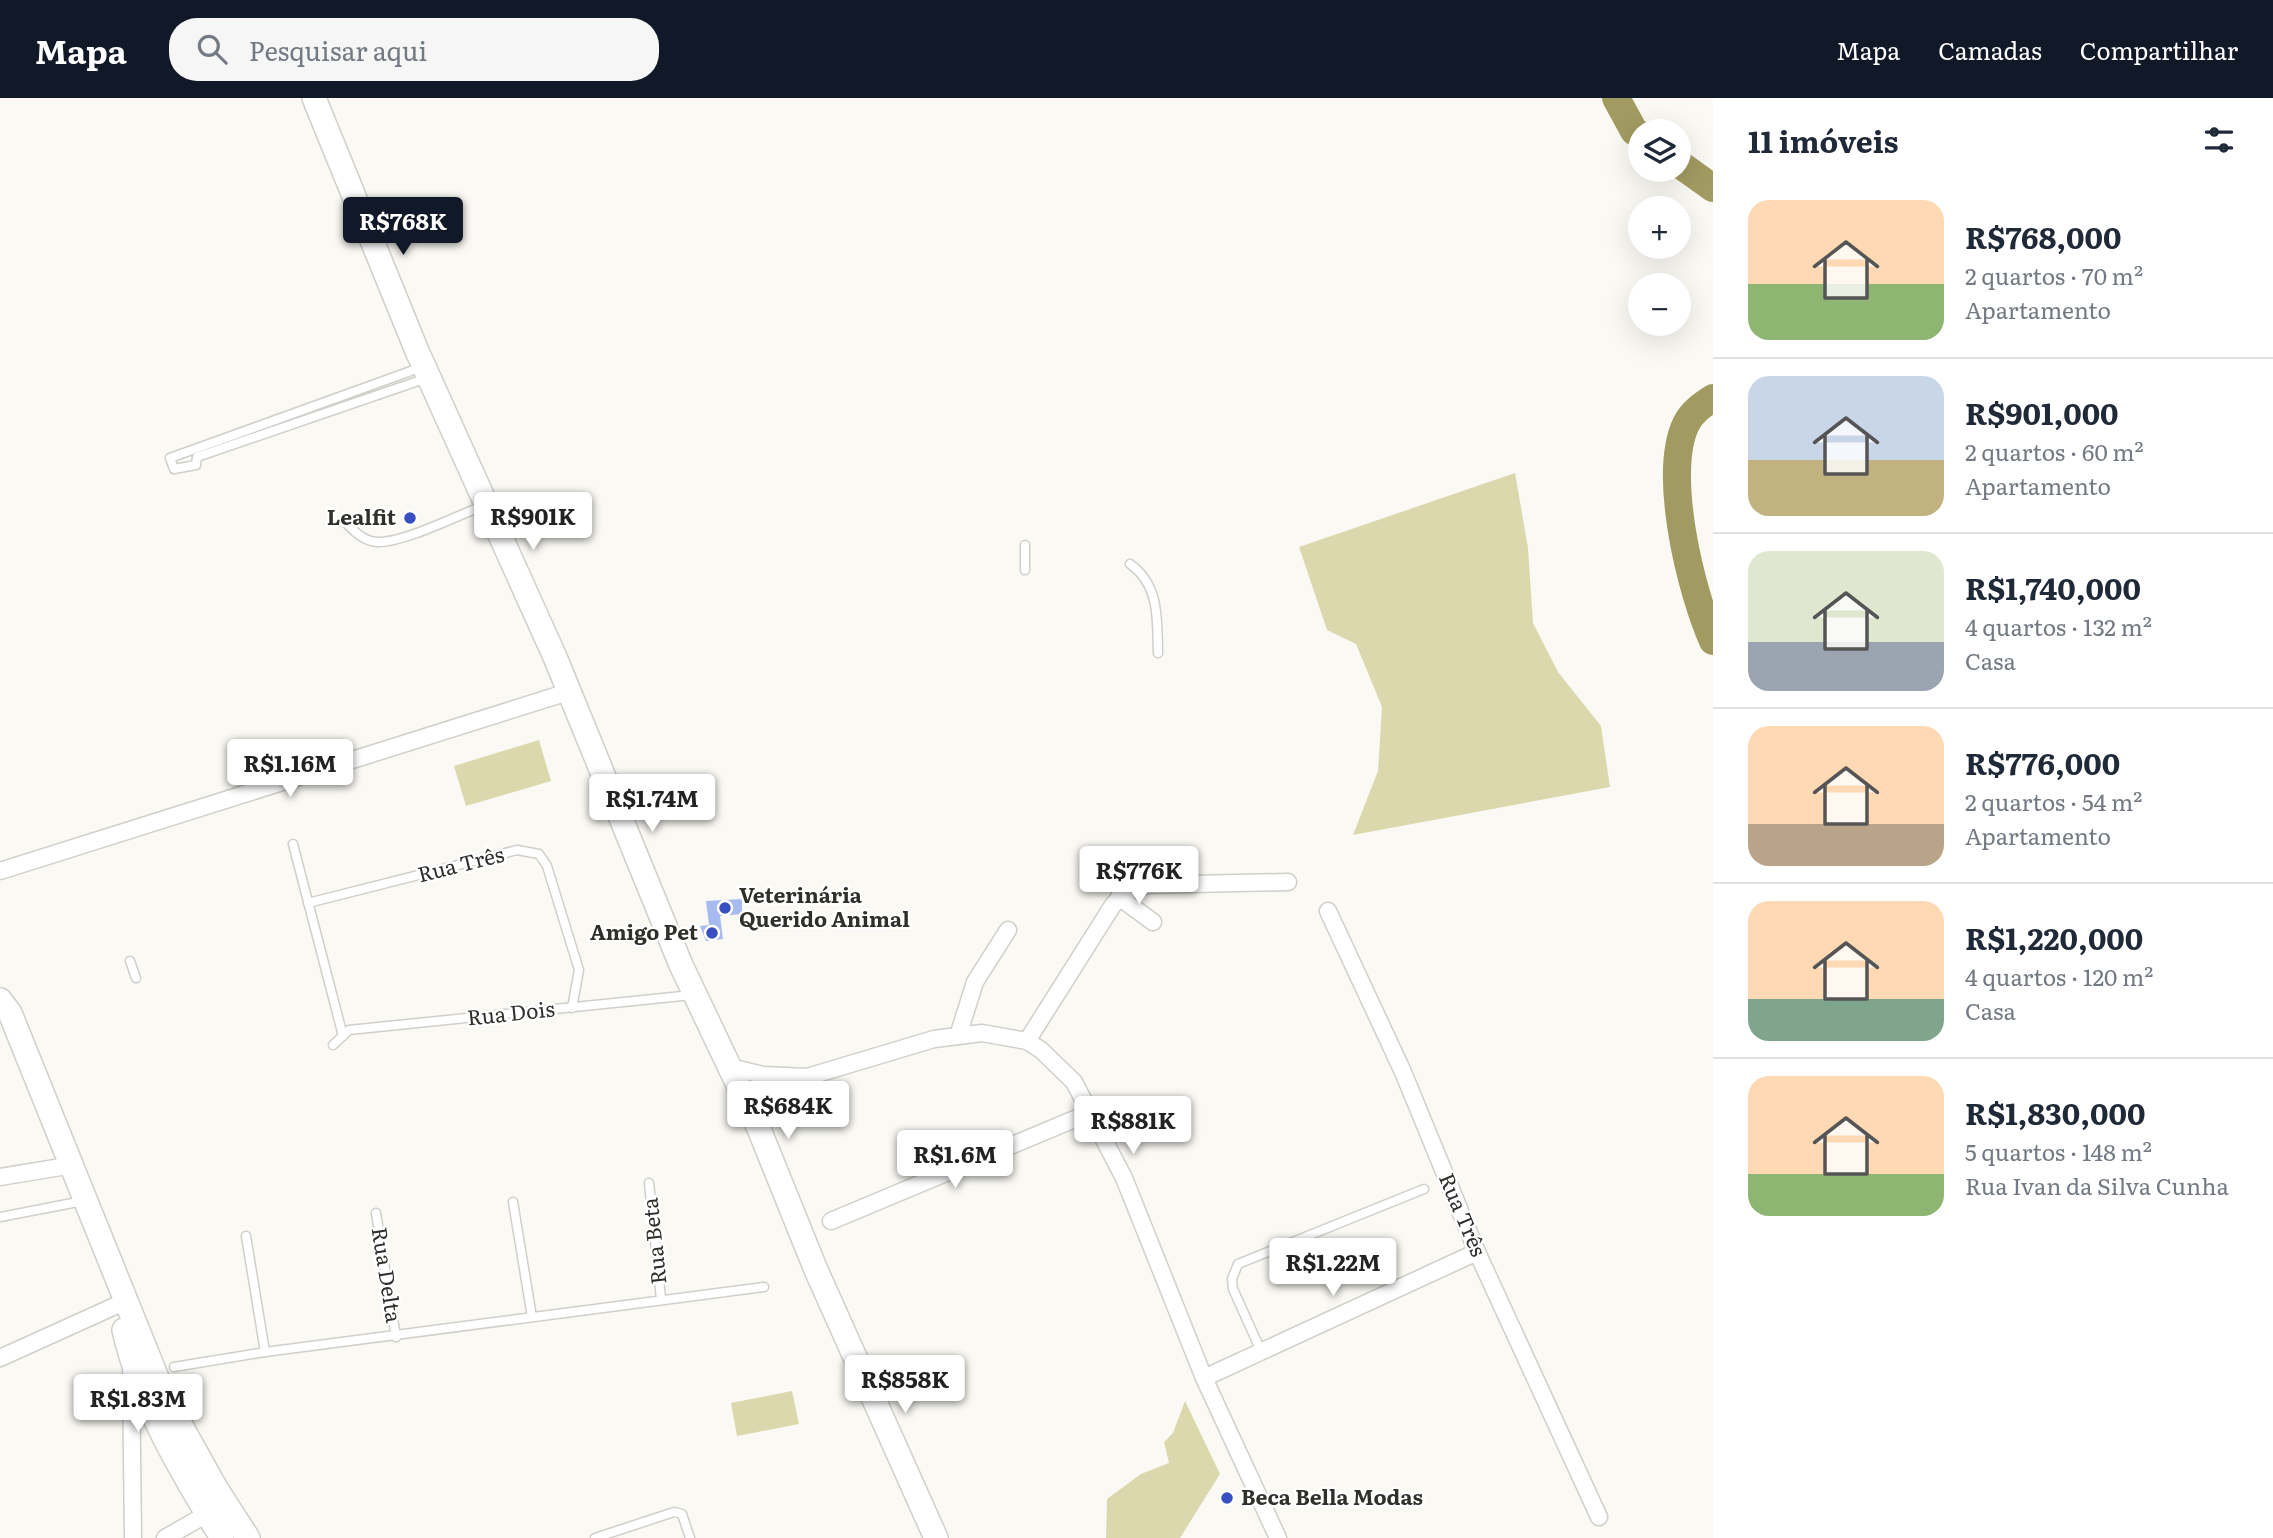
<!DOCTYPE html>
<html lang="pt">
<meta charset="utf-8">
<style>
body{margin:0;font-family:Literata,serif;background:#f6f6f7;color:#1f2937;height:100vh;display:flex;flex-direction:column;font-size:26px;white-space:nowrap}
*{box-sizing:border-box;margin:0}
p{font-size:23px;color:#747a83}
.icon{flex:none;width:38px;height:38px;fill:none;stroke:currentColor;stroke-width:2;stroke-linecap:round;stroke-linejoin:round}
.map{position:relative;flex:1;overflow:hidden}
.side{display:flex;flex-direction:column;background:#fff;width:560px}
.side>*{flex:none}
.buttons{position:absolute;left:1628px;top:21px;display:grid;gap:14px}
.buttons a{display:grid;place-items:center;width:63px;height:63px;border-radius:50%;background:#fff;box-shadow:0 7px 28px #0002;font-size:35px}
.price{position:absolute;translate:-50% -60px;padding:0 16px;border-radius:7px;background:#fff;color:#222;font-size:23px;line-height:46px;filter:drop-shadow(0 2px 4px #0008)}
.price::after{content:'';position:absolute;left:50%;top:42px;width:21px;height:16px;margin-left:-10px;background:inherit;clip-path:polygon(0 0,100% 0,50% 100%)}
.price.current{background:#111827;color:#fff}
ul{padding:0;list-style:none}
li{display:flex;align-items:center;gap:21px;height:175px;padding:0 35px}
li+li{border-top:2px solid #e0e1e3}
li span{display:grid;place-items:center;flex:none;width:196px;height:140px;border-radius:21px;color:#555}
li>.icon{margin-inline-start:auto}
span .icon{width:84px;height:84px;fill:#fffc;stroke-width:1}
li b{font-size:30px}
h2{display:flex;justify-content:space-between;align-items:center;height:84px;padding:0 35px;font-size:30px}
header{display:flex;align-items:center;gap:42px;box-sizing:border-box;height:98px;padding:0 35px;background:#111827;color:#fff}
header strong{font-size:33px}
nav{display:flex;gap:38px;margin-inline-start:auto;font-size:24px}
.search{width:490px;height:63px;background:#f6f6f7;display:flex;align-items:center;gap:18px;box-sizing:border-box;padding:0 24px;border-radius:28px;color:#747a83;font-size:26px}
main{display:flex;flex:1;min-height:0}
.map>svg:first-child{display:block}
.green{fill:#dcd8ad}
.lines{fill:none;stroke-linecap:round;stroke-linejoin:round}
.river{stroke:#a29b61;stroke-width:28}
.building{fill:#a8bbf0}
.service-casing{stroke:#d0cfca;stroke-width:11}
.minor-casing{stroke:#d0cfca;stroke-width:19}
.secondary-casing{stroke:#d0cfca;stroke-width:26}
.service{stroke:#fff;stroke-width:8}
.minor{stroke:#fff;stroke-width:16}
.secondary{stroke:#fff;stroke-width:23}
.poi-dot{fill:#384fc1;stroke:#fff;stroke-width:2.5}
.labels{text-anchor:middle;stroke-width:5;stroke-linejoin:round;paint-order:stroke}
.poi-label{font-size:21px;font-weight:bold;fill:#2f2f2c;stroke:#fff;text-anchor:end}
.street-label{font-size:21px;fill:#2f2f2c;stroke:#fff}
</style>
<header>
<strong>Mapa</strong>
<div class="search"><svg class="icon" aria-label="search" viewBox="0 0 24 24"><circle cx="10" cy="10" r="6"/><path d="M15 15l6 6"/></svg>Pesquisar aqui</div>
<nav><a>Mapa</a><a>Camadas</a><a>Compartilhar</a></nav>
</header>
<main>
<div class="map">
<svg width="1713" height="1440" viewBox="0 0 1713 1440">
<rect width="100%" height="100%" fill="#faf9f4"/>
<g class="green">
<polygon points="1515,375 1528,450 1533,525 1558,574 1601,628 1610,689 1353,737 1378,673 1382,609 1356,546 1327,532 1299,449"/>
<polygon points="539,642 551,683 466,708 454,668"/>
<polygon points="792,1293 799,1326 737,1338 731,1305"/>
<polygon points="1185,1303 1220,1376 1180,1440 1106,1440 1107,1401 1141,1376 1169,1365 1164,1344 1173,1335"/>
</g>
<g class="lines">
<g class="river">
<polyline points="1616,0 1634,33 1640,37"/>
<polyline points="1678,65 1713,90"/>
<path d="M 1713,300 C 1702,307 1692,314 1686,326 C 1662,376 1691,494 1713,543"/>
</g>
</g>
<polygon class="building" points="742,801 742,816 720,818 723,841 706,843 700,828 709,827 706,803"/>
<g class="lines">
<g class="service-casing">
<g id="service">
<polyline points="422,269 170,360 174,371 196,367 197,359 427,280"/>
<path d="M 345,424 C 354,433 363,443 377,444 C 403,445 459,417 485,407"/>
<polyline points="1025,447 1025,472"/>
<path d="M 1130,466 C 1160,487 1157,522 1158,555"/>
<polyline points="293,746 343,938"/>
<polyline points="308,805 517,752 539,756 547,768 579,872 572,910"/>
<polyline points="130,863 136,880"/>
<polyline points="333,947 349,932 692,897"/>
<polyline points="649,1085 661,1201"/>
<polyline points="513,1104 532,1219"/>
<polyline points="376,1115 396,1239"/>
<polyline points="0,1119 83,1103"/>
<polyline points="246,1138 265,1254"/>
<polyline points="1261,1253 1233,1191 1232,1181 1238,1166 1424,1091"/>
<polyline points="174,1269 265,1254 764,1189"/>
<polyline points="595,1440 674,1414 682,1416 690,1440"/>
</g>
</g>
<g class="minor-casing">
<g id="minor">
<polyline points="0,773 568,594"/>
<polyline points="1119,799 1153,824"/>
<polyline points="1328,813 1403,974 1477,1154 1599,1419"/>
<polyline points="958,938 975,884 1008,832"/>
<polyline points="1027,943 1113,807 1126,793 1147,787 1288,784"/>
<polyline points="730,969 763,977 807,979 934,941 982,935 1027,943 1041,952 1074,984 1124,1080 1204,1280 1278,1440"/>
<polyline points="759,1031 784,1000 807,979"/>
<polyline points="0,1079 73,1067"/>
<polyline points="831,1123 1089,1015"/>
<polyline points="0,1260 126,1203"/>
<polyline points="131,1274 133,1440"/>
<polyline points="1204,1280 1477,1154"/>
<polyline points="165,1440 214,1412"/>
</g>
</g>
<g class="secondary-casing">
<g id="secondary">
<polyline points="314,0 417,253 555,559 681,867 759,1031 816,1172 936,1440"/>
<polyline points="0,902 10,915 164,1297 217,1392 248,1440"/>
<path d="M 124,1232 C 141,1307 182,1375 222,1440"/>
</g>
</g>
<use href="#service" class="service"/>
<use href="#minor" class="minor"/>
<use href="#secondary" class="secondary"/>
</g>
<g class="poi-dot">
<circle cx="410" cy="420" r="7"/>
<circle cx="725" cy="810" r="7"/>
<circle cx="712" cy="835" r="7"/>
<circle cx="1227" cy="1400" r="7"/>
</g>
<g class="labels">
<g class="poi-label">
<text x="396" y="427">Lealfit</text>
<text x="739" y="805" text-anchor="start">Veterinária<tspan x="739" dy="24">Querido Animal</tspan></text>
<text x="698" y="842">Amigo Pet</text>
<text x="1241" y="1407" text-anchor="start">Beca Bella Modas</text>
</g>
<g class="street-label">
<text transform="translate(461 767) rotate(-14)" y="7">Rua Três</text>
<text transform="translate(511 916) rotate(-6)" y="7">Rua Dois</text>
<text transform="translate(1462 1117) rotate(67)" y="7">Rua Três</text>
<text transform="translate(655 1143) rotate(-96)" y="7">Rua Beta</text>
<text transform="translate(386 1177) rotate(81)" y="7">Rua Delta</text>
</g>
</g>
</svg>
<div class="buttons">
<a><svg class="icon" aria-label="layers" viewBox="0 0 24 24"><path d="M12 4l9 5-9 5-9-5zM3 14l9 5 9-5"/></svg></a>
<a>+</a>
<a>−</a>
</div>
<b class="price current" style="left:403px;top:159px">R$768K</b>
<b class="price" style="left:533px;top:454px">R$901K</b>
<b class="price" style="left:290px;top:701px">R$1.16M</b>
<b class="price" style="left:652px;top:736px">R$1.74M</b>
<b class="price" style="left:1139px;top:808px">R$776K</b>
<b class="price" style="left:788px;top:1043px">R$684K</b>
<b class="price" style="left:1133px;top:1058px">R$881K</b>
<b class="price" style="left:955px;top:1092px">R$1.6M</b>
<b class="price" style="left:1333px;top:1200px">R$1.22M</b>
<b class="price" style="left:905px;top:1317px">R$858K</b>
<b class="price" style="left:138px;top:1336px">R$1.83M</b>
</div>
<section class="side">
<h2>11 imóveis<svg class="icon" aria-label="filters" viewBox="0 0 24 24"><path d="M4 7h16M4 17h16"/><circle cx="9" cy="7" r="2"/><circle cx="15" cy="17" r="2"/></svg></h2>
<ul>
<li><span style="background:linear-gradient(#ffd9b3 60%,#8fb573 0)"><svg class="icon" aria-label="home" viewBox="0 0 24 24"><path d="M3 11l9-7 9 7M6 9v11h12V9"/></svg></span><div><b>R$768,000</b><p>2 quartos · 70 m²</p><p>Apartamento</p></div></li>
<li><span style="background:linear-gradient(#c9d6e8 60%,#c2b280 0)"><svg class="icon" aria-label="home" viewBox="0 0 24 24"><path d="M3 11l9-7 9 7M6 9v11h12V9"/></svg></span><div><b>R$901,000</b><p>2 quartos · 60 m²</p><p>Apartamento</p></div></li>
<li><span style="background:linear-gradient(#dfe7d0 65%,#9aa5b1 0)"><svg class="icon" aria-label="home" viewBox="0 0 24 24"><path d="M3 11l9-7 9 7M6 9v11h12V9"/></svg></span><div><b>R$1,740,000</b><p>4 quartos · 132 m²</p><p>Casa</p></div></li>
<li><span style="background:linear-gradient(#ffd9b3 70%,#b9a48a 0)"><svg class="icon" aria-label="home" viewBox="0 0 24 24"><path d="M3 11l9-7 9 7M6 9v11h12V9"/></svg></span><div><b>R$776,000</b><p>2 quartos · 54 m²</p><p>Apartamento</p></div></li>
<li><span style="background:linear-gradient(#ffd9b3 70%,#7fa58c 0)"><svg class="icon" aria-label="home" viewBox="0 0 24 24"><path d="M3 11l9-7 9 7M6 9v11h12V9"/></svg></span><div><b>R$1,220,000</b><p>4 quartos · 120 m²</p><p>Casa</p></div></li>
<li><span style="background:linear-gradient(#ffd9b3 70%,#8fb573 0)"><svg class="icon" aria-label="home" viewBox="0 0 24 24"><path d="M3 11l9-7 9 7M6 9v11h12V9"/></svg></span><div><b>R$1,830,000</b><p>5 quartos · 148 m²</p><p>Rua Ivan da Silva Cunha</p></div></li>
</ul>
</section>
</main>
